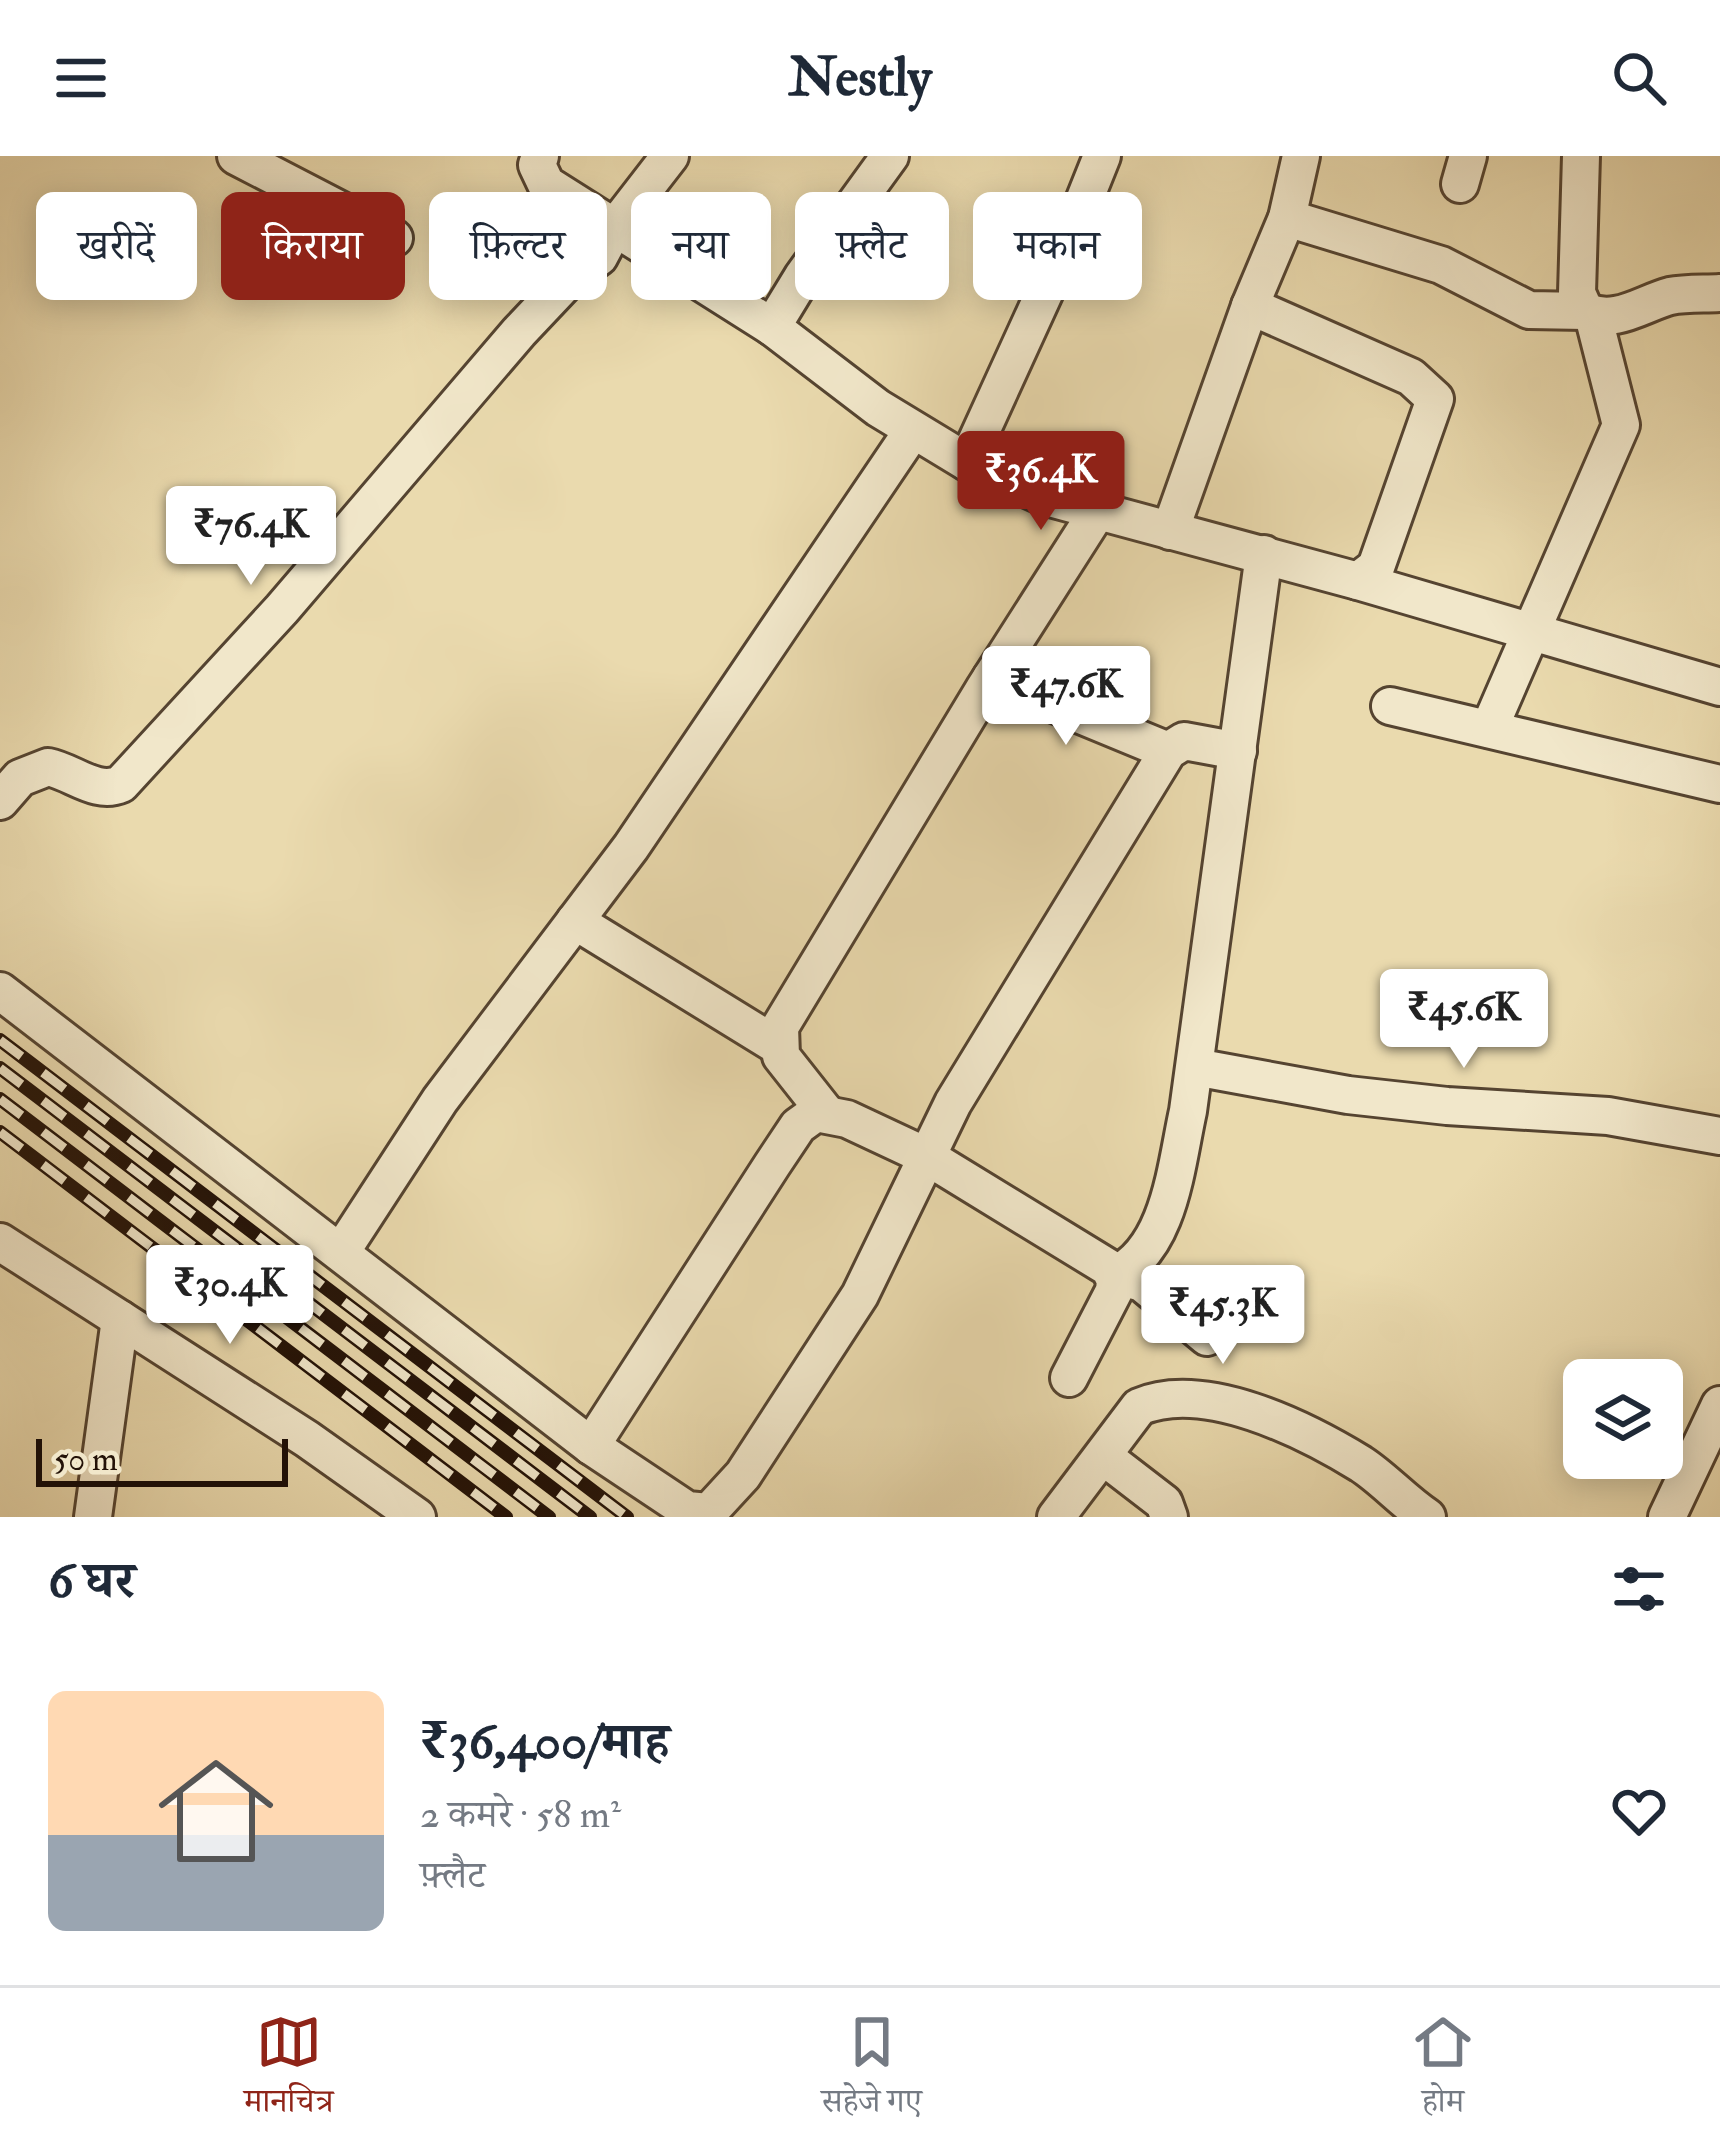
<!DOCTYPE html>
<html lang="hi">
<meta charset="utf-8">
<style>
body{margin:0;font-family:"IM FELL Double Pica","Noto Serif Devanagari",serif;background:#f6f6f7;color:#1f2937;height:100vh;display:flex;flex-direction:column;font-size:45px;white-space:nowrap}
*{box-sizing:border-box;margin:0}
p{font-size:39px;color:#747a83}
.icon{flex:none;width:66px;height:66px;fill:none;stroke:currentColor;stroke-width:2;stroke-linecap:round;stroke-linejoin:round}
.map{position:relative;height:1361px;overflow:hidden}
.panel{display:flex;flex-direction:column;background:#fff;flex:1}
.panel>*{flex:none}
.banner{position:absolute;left:36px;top:36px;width:1650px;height:108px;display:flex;gap:24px}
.tools{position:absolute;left:1563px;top:1203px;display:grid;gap:24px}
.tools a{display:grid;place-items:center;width:120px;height:120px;border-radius:18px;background:#fff;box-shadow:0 6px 30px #0003;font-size:60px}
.scale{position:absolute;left:36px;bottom:30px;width:252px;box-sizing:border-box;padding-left:12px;border:6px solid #231207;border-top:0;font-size:33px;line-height:42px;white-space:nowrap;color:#231207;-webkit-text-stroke:9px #f1e7ca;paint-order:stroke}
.price{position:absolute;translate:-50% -102px;padding:0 27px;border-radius:12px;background:#fff;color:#222;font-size:39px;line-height:78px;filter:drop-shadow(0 3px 6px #0008)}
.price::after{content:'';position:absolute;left:50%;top:72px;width:36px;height:27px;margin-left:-18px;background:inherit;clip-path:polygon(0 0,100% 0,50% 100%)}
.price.on{background:#8f2418;color:#fff}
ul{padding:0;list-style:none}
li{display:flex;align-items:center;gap:36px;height:300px;padding:0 48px}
li span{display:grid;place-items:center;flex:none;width:336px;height:240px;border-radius:18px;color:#555}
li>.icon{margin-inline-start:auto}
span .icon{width:144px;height:144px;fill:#fffc;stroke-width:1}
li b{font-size:51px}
h2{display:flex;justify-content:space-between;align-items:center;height:144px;padding:0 48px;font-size:51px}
.pill{padding:0 42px;border-radius:18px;background:#fff;box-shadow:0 6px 30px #0003;font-size:42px;line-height:108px}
.pill.on{background:#8f2418;color:#fff}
header{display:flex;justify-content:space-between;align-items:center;height:156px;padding:0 48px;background:#fff;font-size:54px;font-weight:700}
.dock{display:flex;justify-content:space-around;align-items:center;height:168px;border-top:3px solid #e0e1e3;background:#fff;font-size:33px;color:#747a83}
.dock a{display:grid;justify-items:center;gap:6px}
.dock .on{color:#8f2418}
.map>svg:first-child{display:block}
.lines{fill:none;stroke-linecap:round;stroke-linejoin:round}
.minor-casing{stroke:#554431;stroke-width:42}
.minor{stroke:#f1e7ca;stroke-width:36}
.rail-casing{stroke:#231207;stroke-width:14}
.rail{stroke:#f1e7ca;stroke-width:9;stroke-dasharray:27;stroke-linecap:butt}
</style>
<header><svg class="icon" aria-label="menu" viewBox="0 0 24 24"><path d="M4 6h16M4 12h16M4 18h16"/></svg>Nestly<svg class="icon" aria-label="search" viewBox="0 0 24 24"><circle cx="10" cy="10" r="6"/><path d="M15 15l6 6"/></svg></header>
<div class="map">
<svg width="1720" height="1361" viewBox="0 0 1720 1361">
<rect width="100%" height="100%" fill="#eadaae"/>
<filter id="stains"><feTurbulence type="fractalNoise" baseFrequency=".00167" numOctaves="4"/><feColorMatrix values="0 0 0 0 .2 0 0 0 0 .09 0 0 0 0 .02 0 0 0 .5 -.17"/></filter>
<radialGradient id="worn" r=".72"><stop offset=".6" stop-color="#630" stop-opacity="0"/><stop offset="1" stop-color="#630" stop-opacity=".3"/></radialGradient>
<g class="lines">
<g class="minor-casing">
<g id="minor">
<polyline points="236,0 394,82"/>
<polyline points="540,0 537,9 546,28 772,171 878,252 967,306 1043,340 1358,425 1720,531"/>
<path d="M 1581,0 L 1577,137 L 1585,155 C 1616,169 1641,148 1670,140 C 1686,137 1704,138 1720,137"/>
<polyline points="1460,28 1468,0"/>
<polyline points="1287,62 1441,109 1529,154 1585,155"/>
<polyline points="1250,150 1411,221 1435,243 1376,411 1358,425"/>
<polyline points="772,171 803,120 890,0"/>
<polyline points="967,306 1068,85 1102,0"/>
<polyline points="1170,375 1250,150 1287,62 1301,0"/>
<polyline points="991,522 1168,595"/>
<polyline points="1390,550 1720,628"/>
<polyline points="1489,573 1621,269 1593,159"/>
<path d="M 0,645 L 20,622 L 48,611 C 73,616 96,639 121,628 L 282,453 L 519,176 L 570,122 L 599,101 L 615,71 L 670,0"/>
<polyline points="575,765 778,890"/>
<polyline points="0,835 591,1290 687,1354 709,1356 743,1319 860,1139 953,947 1168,595 1184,585 1238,595"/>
<polyline points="1195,911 1348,939 1447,950 1608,960 1720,980"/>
<polyline points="826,957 781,900 780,871 984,533 1097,356"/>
<polyline points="0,1086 307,1283 417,1361"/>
<polyline points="341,1096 440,944 631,691 913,274"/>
<path d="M 1114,1119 C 1170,1094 1176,1009 1188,955 L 1264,398"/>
<polyline points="1114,1119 1142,1127 1207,1181"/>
<polyline points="591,1290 772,1009 798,970 816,957 847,963 926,1000 1109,1112 1115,1124 1114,1135 1069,1222"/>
<polyline points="1103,1300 1164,1347 1169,1361"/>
<polyline points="93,1361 120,1163"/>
<path d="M 1056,1361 L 1139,1251 C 1204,1223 1304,1273 1361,1308 C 1384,1323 1403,1345 1427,1361"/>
<polyline points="1667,1361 1720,1249"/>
</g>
</g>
<use href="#minor" class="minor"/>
<g class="rail-casing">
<g id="rail">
<polyline points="0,884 627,1361"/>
<polyline points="0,912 590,1361"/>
<polyline points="0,943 549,1361"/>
<polyline points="0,976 506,1361"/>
</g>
</g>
<use href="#rail" class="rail"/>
</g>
<rect width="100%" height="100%" filter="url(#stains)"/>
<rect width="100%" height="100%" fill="url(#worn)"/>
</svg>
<div class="tools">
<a><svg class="icon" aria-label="layers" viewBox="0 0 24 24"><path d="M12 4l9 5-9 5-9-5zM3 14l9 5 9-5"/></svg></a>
</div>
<div class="scale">50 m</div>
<b class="price on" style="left:1041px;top:377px">₹36.4K</b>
<b class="price" style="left:251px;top:432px">₹76.4K</b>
<b class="price" style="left:1066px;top:592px">₹47.6K</b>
<b class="price" style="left:1464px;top:915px">₹45.6K</b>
<b class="price" style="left:230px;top:1191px">₹30.4K</b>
<b class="price" style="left:1223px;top:1211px">₹45.3K</b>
<div class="banner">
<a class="pill">खरीदें</a>
<a class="pill on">किराया</a>
<a class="pill">फ़िल्टर</a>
<a class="pill">नया</a>
<a class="pill">फ़्लैट</a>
<a class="pill">मकान</a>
</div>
</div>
<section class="panel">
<h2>6 घर<svg class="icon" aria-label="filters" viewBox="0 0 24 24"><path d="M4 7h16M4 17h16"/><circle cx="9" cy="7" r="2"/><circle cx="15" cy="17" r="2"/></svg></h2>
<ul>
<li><span style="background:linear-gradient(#ffd9b3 60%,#9aa5b1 0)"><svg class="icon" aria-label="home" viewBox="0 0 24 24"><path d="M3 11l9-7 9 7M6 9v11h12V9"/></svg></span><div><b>₹36,400/माह</b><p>2 कमरे · 58 m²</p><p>फ़्लैट</p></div><svg class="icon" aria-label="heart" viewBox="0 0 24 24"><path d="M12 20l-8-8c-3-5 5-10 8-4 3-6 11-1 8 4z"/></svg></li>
</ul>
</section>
<nav class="dock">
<a class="on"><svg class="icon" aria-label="map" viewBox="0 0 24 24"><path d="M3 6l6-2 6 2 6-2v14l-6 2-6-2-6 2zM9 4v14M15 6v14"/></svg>मानचित्र</a>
<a><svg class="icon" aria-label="saved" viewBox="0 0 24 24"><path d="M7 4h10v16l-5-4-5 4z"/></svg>सहेजे गए</a>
<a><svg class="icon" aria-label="home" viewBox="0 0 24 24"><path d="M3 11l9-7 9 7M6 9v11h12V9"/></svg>होम</a>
</nav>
